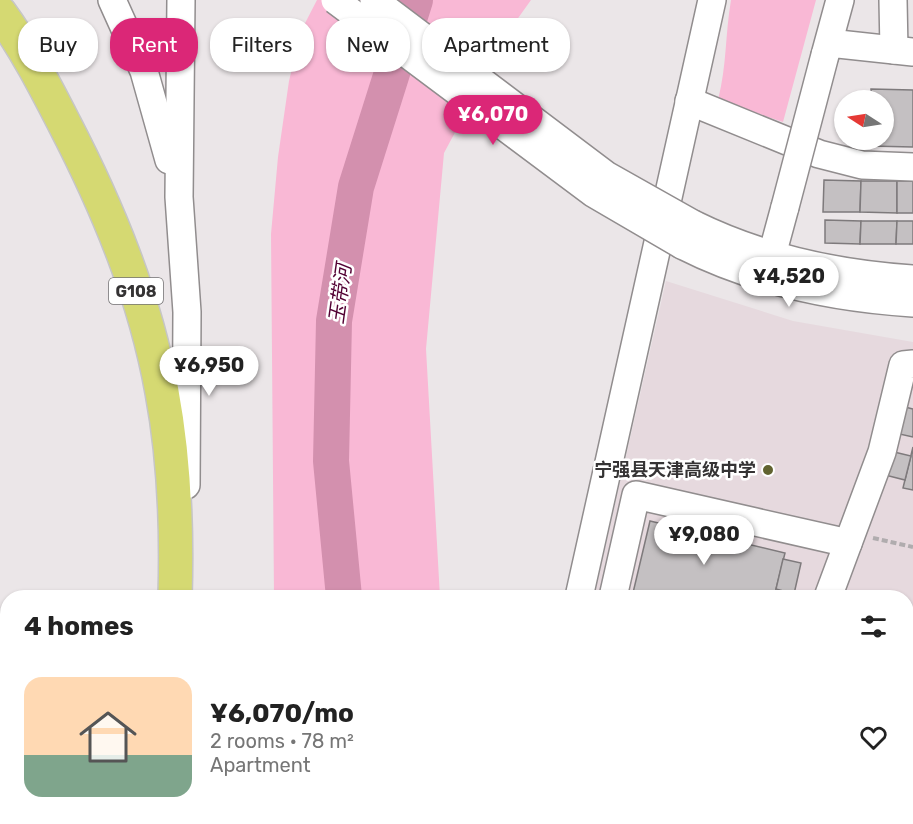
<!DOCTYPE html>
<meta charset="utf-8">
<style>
body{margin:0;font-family:Rubik,"Noto Sans SC",sans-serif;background:#f6f6f6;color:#222;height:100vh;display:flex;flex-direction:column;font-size:22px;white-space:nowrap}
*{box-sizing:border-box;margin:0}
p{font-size:20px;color:#767676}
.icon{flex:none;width:33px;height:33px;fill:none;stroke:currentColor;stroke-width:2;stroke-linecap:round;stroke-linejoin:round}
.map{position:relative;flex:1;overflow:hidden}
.details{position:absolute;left:0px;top:590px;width:914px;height:236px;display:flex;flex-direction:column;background:#fff;border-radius:24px 24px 0 0;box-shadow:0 2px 4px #0004}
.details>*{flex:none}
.hud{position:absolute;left:18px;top:18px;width:600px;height:54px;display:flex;gap:12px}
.needle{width:39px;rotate:282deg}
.fabs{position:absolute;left:834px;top:90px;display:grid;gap:12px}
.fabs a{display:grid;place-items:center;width:60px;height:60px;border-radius:50%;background:#fff;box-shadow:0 2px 4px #0004;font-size:30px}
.price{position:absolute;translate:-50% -51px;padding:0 14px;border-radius:21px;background:#fff;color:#222;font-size:20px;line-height:39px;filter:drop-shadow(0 2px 3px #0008)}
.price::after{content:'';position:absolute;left:50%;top:36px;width:18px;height:14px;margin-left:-9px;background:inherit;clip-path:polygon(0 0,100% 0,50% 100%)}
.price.active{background:#db2777;color:#fff}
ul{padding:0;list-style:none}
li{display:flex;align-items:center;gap:18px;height:150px;padding:0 24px}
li+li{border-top:2px solid #e0e0e0}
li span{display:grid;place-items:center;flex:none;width:168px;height:120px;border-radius:18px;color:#555}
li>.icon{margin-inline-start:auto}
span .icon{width:72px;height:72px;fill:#fffc;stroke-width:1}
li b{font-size:26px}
h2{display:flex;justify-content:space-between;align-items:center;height:72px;padding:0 24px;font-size:26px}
.chip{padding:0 21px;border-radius:24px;background:#fff;box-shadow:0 2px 4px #0004;font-size:21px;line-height:54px}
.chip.active{background:#db2777;color:#fff}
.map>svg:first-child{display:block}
.built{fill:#e6d9de}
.green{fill:#f9b8d5}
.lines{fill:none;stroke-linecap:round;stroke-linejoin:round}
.river{stroke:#d390ae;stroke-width:36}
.building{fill:#c4c0c2;stroke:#7e7a7c;stroke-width:1.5}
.minor-casing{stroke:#918d8e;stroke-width:30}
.highway-casing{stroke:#c6c6c6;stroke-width:36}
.path{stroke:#b0acae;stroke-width:4;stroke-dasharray:6 3;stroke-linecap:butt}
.minor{stroke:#fff;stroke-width:27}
.highway{stroke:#d5d972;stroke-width:33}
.minor-bridge-casing{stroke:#918d8e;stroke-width:30;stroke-linecap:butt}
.minor-bridge{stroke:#fff;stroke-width:27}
.poi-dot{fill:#616330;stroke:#fff;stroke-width:2}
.labels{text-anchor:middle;stroke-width:5;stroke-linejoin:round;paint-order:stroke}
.shield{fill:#fff;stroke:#727071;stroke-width:1.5}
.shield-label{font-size:16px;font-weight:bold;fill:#353334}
.poi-label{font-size:18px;font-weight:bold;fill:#353334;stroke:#fff;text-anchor:end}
.water-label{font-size:20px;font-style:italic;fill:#520133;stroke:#fff}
</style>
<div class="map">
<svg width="913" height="824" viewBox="0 0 913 824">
<rect width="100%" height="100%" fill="#ebe6e8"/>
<polygon class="built" points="666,281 793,321 913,342 913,824 543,824 545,818 906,818 906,597 594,597"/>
<g class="green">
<polygon points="317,0 531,0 511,28 444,153 426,349 440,597 274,597 271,234 278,157 289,81 301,31"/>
<path d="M 731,0 L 816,0 L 783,122 L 718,100 C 727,65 725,35 731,0 Z"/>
<rect x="278" y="818" width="165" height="6"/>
</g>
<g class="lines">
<g class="river">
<polyline points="344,597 331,461 334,321 356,187 415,0"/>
<polyline points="352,824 352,818"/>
</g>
</g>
<g class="building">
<polygon points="871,89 913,90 913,147 870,146 870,140 884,140 884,100 871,100"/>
<polygon points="824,180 861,181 860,212 823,212"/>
<polygon points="861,181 897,181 897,213 860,212"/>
<rect x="897" y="181" width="16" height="32"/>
<polygon points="825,220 861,221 860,244 825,243"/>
<polygon points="861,221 897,221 896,244 860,244"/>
<polygon points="897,221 913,221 913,244 896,244"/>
<polygon points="901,406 913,409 913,437 895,433"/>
<polygon points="913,447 913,490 903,488"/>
<polygon points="890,451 911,456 905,480 885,475"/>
<polygon points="650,521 785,553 775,593 778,597 632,597"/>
<polygon points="783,559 801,563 794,594 776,589"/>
<polygon points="906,640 913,641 913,700 909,718 906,718"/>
<polygon points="913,700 913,774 906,772 906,730"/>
<polygon points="578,818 629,818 627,824 577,824"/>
<polygon points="725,818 772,818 770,824 723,824"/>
<polygon points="809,818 903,818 902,824 808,824"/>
</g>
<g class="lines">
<g class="minor-casing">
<g id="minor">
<polyline points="112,0 144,71 169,160"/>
<polyline points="181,0 179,197 187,312 186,485"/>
<polyline points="893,0 894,50"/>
<polyline points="829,43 913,52"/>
<polyline points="825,55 840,0"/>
<polyline points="689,101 819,154 862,165 913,167"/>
<path d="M 693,224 C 762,258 836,274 913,279"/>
<path d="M 682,245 C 755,282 832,298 913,303"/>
<polyline points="772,255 785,207"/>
<polyline points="579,597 712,0"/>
<polyline points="613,597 636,495 848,543"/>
<polyline points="828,597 882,452 903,365 913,364"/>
<polyline points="529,824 530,818"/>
<polyline points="562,824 563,818"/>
<polyline points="799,824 801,818"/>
</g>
</g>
<g class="highway-casing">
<g id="highway">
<path d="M 0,13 C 25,47 45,86 64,123 C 108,208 145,297 162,392 C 174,456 177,532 175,597"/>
<polyline points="149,824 150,818"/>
</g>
</g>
<polyline class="path" points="873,538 913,547"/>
<use href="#minor" class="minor"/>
<use href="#highway" class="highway"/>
<g class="minor-bridge-casing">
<g id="minor-bridge">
<polyline points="335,0 593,193 682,245"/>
<polyline points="374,0 606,175 693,224"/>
<polyline points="785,207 825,55"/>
</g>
</g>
<use href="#minor-bridge" class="minor-bridge"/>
</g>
<circle class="poi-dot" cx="768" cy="470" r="6"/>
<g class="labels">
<rect class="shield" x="109" y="278" width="54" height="26" rx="4.5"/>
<g class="shield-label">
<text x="136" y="297">G108</text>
</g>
<g class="poi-label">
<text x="756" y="476">宁强县天津高级中学</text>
</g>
<g class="water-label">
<text transform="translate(340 294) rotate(-82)" y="7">玉带河</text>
</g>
</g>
</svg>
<div class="fabs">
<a><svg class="needle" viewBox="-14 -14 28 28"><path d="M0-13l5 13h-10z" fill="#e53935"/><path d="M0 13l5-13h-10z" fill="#767676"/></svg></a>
</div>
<b class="price active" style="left:493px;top:146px">¥6,070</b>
<b class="price" style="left:789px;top:308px">¥4,520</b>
<b class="price" style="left:209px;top:397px">¥6,950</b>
<b class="price" style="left:704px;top:566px">¥9,080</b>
<div class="hud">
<a class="chip">Buy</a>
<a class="chip active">Rent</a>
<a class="chip">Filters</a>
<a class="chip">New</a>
<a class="chip">Apartment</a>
</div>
<section class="details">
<h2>4 homes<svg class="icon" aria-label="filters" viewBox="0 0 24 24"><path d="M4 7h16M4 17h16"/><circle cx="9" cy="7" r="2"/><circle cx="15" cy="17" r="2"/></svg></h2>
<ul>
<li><span style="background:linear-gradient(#ffd9b3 65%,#7fa58c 0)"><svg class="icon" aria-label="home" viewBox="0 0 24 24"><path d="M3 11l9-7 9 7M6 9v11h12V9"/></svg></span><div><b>¥6,070/mo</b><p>2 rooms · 78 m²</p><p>Apartment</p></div><svg class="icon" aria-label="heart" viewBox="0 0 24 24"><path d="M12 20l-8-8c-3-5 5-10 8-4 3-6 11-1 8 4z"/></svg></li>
</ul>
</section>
</div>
